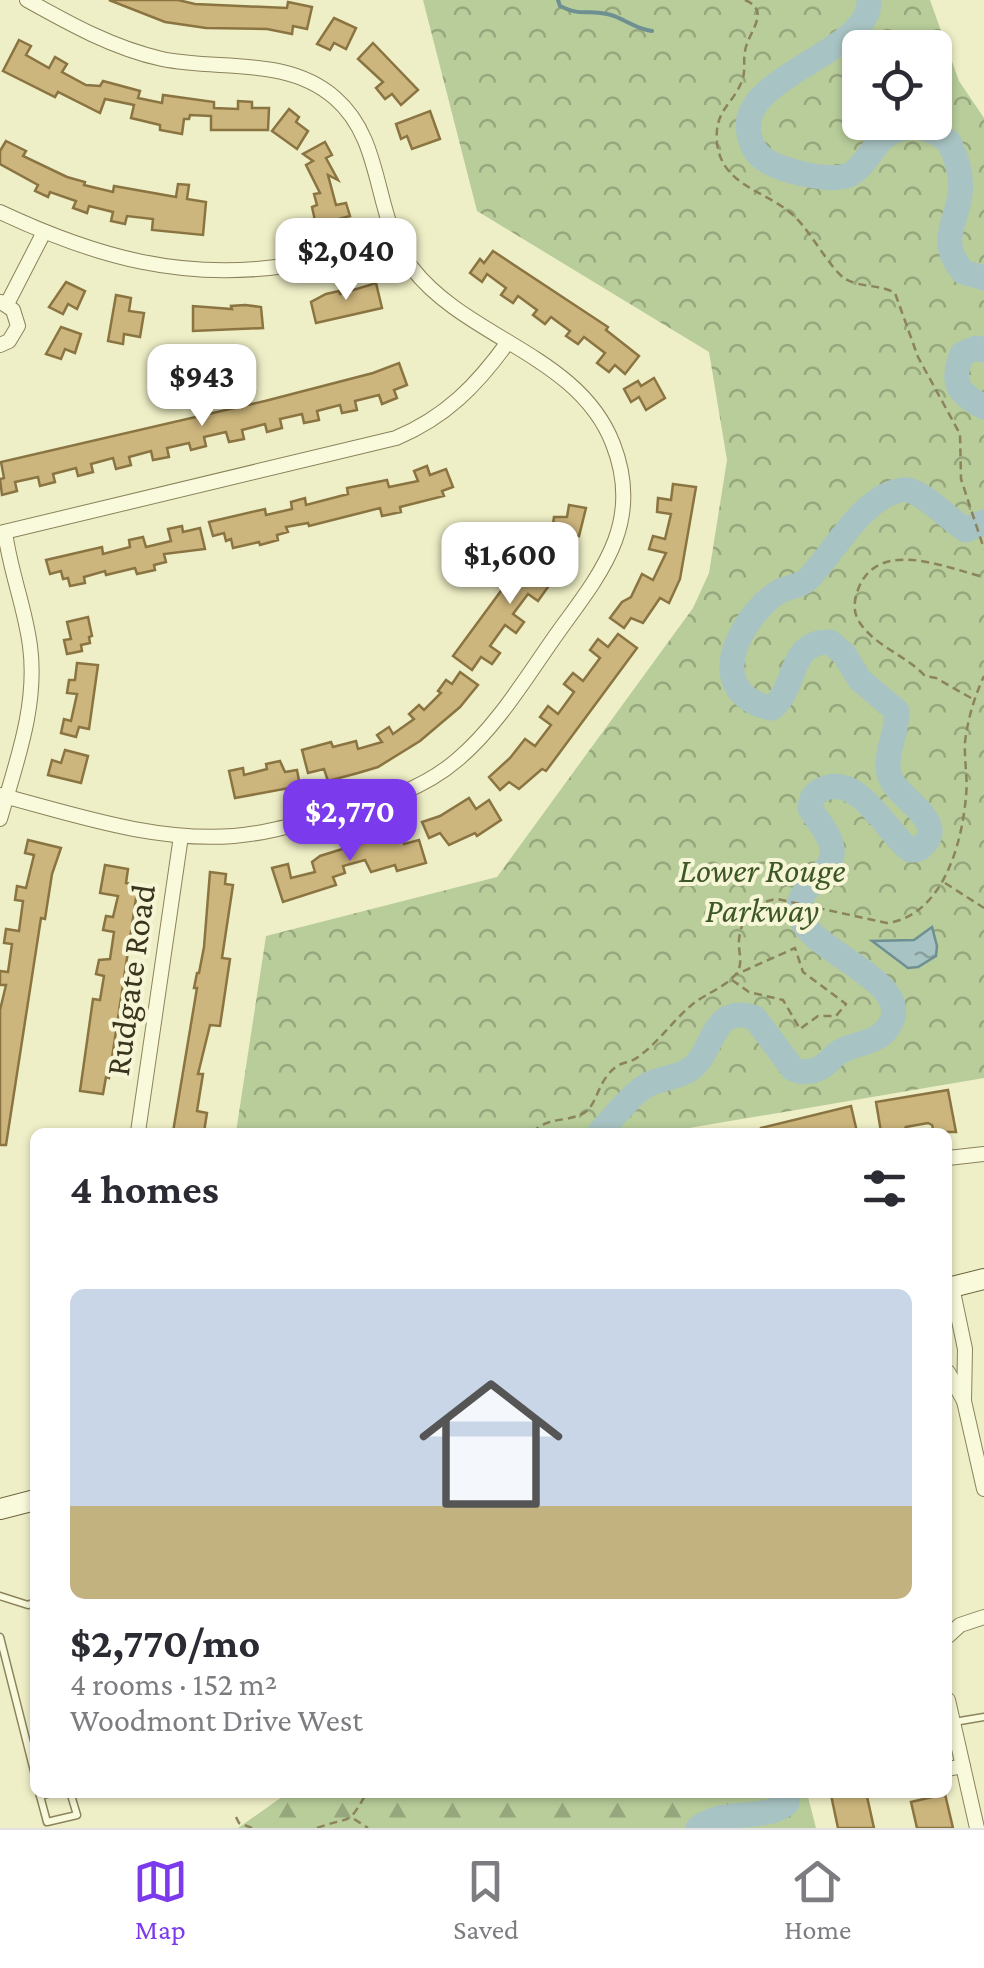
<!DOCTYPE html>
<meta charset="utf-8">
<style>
body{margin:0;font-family:"Crimson Pro",serif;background:#f7f7f7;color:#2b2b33;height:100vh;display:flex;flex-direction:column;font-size:38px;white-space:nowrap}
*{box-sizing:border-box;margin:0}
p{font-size:32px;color:#7c7c81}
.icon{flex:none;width:55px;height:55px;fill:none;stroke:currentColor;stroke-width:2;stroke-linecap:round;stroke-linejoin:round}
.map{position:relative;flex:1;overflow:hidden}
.panel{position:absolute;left:30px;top:1128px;width:922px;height:670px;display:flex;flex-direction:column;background:#fff;border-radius:15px;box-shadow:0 2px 8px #0004}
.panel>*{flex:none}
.buttons{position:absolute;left:842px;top:30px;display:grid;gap:20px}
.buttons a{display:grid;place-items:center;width:110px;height:110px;border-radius:15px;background:#fff;box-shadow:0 2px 8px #0004;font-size:50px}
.price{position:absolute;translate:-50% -85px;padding:0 22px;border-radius:20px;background:#fff;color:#222;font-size:32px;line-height:65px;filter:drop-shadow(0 2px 5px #0008)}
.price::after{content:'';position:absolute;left:50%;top:60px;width:30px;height:22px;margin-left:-15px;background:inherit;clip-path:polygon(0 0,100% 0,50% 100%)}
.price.current{background:#7c3aed;color:#fff}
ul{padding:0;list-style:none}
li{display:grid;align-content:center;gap:20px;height:530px;padding:0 40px}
li span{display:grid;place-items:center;height:310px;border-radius:15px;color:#555}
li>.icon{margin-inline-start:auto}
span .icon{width:180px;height:180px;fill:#fffc;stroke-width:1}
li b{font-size:42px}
h2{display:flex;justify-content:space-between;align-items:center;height:120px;padding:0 40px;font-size:42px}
.tabs{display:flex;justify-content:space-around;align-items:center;height:140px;border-top:2px solid #e1e1e2;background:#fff;font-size:28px;color:#7c7c81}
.tabs a{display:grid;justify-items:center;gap:5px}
.tabs .current{color:#7c3aed}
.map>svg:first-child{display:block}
.forest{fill:url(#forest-firs)}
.park{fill:url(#park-crowns);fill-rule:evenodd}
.water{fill:url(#water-ripples);stroke:#6e9092;stroke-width:2.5}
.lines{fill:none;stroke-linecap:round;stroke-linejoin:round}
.stream{stroke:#6e9092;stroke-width:4}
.river{stroke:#a8c3c3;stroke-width:25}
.building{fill:#cdb67d;stroke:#8a7441;stroke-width:2.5}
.service-casing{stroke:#8b835c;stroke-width:9}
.minor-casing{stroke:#8b835c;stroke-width:16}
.secondary-casing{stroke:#6d633f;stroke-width:22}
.path{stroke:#8b835c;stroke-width:2.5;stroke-dasharray:8 5;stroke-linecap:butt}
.service{stroke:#f9f9db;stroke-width:6}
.minor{stroke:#f9f9db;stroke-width:14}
.secondary{stroke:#f9f9db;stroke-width:20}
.labels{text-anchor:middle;stroke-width:8;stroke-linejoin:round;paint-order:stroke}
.park-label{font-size:35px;font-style:italic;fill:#3d5826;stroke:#f6f6d7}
.street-label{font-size:35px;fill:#3b3520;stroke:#f6f6d7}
</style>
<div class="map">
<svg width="984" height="1828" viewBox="0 0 984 1828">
<defs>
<pattern id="forest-firs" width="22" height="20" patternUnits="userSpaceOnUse" patternTransform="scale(2.5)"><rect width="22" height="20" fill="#b8cd9a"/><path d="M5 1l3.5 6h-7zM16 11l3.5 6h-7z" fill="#97a77d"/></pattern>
<pattern id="park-crowns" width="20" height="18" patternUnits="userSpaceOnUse" patternTransform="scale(2.5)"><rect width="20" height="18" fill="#b8cd9a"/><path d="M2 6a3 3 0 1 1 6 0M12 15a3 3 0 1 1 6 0" fill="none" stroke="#97a77d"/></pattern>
<pattern id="water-ripples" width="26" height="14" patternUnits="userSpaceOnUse" patternTransform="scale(2.5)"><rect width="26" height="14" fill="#a8c3c3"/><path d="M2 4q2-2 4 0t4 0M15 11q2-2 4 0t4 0" fill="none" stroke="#8a9f9e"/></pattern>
</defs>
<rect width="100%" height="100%" fill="#efefc7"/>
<polygon class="forest" points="289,1792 807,1793 816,1828 238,1828"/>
<path class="park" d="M 423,0 L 930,0 L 959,81 L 984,118 L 984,1078 L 689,1128 L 687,1132 L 236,1132 L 266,936 L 497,877 L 693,608 L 709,573 L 727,460 L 709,352 L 477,211 ZM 860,48 L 935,48 L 935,122 L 860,122 Z"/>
<polygon class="water" points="932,927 937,946 936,956 918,967 908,968 872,941 914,940"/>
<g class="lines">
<path class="stream" d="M 558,0 L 560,6 C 583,17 585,9 607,14 C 623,17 634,29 652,31"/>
<g class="river">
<path d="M 869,0 C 873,52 736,76 749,134 C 751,144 755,153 764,159 C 780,171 834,184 851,174 C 871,162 875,134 901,129 C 921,125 934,129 949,142 C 984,213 925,226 963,272 L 984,278"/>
<path d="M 984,350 L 976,348 L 962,354 C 950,384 958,393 984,407"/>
<path d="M 600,1132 C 613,1118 628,1098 644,1087 C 657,1078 675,1079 689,1070 C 715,1054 710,1002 755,1018 L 793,1069 C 808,1076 823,1069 833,1057 C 848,1042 873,1046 886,1030 C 925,983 805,952 799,913 C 795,884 836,876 832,848 C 830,833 817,821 810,808 C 811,798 813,794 823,789 C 859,773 887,833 910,850 L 919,849 C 954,821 895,800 889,774 C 884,753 898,732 897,711 L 860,680 L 844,654 L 830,642 C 787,641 798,688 772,708 C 757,706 741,697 735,683 C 722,652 754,606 780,591 C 790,586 800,587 808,579 C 834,553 862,496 902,490 C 920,487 950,521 966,530 L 984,522"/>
<path d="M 698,1828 C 726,1807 766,1822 787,1803 L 788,1792"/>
</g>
</g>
<g class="building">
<polygon points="109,0 178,0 195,4 287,8 288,2 312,7 307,29 293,26 292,34 267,29 206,28 165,22"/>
<polygon points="334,18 356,28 346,49 334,43 330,50 317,44"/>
<polygon points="19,40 31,46 26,55 49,68 55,57 67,64 62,72 86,85 100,86 103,81 140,91 138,98 162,103 163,95 214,102 214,108 238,109 238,101 252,102 252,108 269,108 268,130 211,130 211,116 190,115 189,119 184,119 182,134 160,130 160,125 131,118 134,105 105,99 100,113 58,92 55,97 3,71"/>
<polygon points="373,43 418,90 401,105 392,94 385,99 376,88 383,82 358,59"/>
<polygon points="289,109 299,117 296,122 308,131 297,149 272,131"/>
<polygon points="430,111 440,139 412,149 407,136 401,139 396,124"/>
<polygon points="6,141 26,151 23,156 67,177 85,182 84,185 113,192 114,186 176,197 178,184 189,185 187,199 206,202 203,235 152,230 153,219 127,216 125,224 111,221 113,212 89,206 87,213 73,208 76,201 50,192 48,197 35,191 38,185 0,164 0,151"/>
<polygon points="325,142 332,155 326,158 338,180 328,175 336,205 346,203 350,216 316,225 312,207 317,205 314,194 320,193 306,165 313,161 303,154"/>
<polygon points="493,251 608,327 606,330 639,356 625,374 615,365 609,372 597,363 605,353 584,337 578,344 566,336 570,331 551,317 545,324 533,315 537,310 518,296 513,303 501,295 506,288 487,274 482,282 470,273 480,259 484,263"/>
<polygon points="66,282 85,291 77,309 68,304 63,314 49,307"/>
<polygon points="376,283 382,308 316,323 311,302 326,294 339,291 340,294"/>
<polygon points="116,295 131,298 129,311 144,313 140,337 124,334 123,344 108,341"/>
<polygon points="245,305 261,307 263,328 193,331 193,306 232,309 231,306"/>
<polygon points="61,327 81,334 75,353 65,349 61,359 46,354"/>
<polygon points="399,363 407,385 394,390 397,398 382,404 379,395 355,401 357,410 342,413 340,405 317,411 319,420 304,423 302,414 280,419 282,428 267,432 265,424 242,430 244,439 229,442 226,432 204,437 206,446 191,450 189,443 167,448 169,457 153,460 151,451 129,457 131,465 116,469 113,458 91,464 93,472 78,476 76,468 53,474 55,482 40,486 38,477 15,482 17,491 2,495 0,479 4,478 1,462 265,401 373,373"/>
<polygon points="654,378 665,398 646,410 639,397 631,402 624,389 638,381 641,386"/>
<polygon points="427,466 430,475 446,469 453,487 442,491 444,496 400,507 401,512 382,516 380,508 309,526 308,523 286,527 288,532 277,535 278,540 260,545 259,542 233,548 231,539 226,541 224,533 213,536 209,522 265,509 266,515 292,509 291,502 305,498 306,505 348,494 347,488 387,480 389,487 418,481 414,471"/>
<polygon points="673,484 696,487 680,579 669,603 660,598 643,623 631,618 624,628 610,618 622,602 631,597 642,574 653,580 666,553 649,549 653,536 665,539 671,514 657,512 658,498 671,500"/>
<polygon points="569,505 586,508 579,536 552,531 554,517 567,517"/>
<polygon points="182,526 183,532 200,528 205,549 164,554 166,562 154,565 155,570 137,574 135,568 106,575 105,571 84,577 85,583 70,586 68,578 63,579 61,571 50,574 46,560 102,547 103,554 130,547 129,540 143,537 146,547 171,541 168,529"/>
<polygon points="556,546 570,556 538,601 528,594 513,614 524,622 516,633 505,625 490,646 500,653 492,664 481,657 472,670 453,656 517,569 522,572 538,551 549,556"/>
<polygon points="88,617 92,636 89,637 90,643 81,645 82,651 67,654 64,640 71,639 67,622"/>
<polygon points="618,634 637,648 546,771 542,769 519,789 509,782 500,790 489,777 510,758 525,739 535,746 551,725 540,717 548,706 558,714 574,692 564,684 573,673 583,681 600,658 590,650 598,639 608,647"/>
<polygon points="77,663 98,665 89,729 79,727 76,737 61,733 64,719 71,721 77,694 67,693 69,680 75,680"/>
<polygon points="460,672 478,685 460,707 420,741 378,767 358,773 328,781 324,769 308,773 302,750 331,742 333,747 356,741 358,749 382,742 377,735 389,727 393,734 414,719 409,714 419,705 424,710 441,693 438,691 446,680 452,684"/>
<polygon points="65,750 88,756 81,783 48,775 52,760 61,763"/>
<polygon points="280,761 285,772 297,770 300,786 235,798 229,771 243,768 244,775 267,769 266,764"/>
<polygon points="469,798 476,809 489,800 501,820 477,836 475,833 449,845 440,833 429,838 422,822 440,816"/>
<polygon points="400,831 404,844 419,840 426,863 397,871 395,865 371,872 365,860 343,866 345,873 333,877 336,885 283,902 272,868 288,864 291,878 315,872 312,862 320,856"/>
<polygon points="28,840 61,848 52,874 45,919 41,918 6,1145 0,1145 0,1010 6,985 0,985 0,971 8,972 12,944 4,943 6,929 19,931 23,901 15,900 17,886 26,888 34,855 25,853"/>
<polygon points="105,865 128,869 126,883 138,885 109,1078 106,1077 103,1094 80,1091 93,999 100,1000 104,976 96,974 99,960 110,959 114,932 103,930 106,916 113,917 118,896 100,893"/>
<polygon points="210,872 226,874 225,884 233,885 222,958 230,959 220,1026 210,1025 198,1074 203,1074 197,1111 207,1113 204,1132 173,1132 197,988 194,988 197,973 199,973 204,947"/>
<polygon points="948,1090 956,1132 934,1132 932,1125 928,1123 906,1127 903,1131 881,1132 876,1102"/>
<polygon points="851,1106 857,1132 761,1132 761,1128"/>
<polygon points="843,1792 866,1792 874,1828 838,1828 831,1795"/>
<polygon points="945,1794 953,1828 917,1828 911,1802"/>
</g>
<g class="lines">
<g class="service-casing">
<g id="service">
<polyline points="0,1596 28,1605 35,1602"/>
<polyline points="0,1637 35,1775"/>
<polyline points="954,1722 984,1717"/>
<polyline points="39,1792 47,1822 77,1815 71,1795 67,1792"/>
<polyline points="40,1796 55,1792"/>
</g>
</g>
<g class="minor-casing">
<g id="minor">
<path d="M 0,212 C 96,257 184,282 291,265 C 326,259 361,249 396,241"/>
<polyline points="7,304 44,232"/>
<polyline points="0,345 9,341 18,326 13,310 1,302"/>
<path d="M 0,533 L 396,438 C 446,417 477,385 508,342"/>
<path d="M 0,795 C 76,815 154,842 234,836 C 270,833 304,822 338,813 C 382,801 422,790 457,760 C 500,724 531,669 564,624 C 606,567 642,518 613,444 C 579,355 467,339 412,268 C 372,217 386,142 335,98 C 287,56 220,71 162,59 C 113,48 70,24 27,0"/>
<path d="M 0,819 C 16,763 38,705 30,646 C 25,607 10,571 5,532"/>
<polyline points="138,1132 181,836"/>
<polyline points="948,1158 984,1154"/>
<polyline points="952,1287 965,1349 964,1401 984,1489"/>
<polyline points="948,1372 964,1401"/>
<polyline points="948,1636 960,1625 984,1617"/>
<polyline points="948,1700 977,1828"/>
<polyline points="948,1769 963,1766"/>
</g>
</g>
<g class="secondary-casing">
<g id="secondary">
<polyline points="948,1288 984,1279"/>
<polyline points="0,1509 35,1500"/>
</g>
</g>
<g class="path">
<path d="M 745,0 C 772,11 748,32 745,51 C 743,61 746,71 742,81 C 732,106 714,110 717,143 C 722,188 771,191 797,219 C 811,233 831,269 844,278 C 859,288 880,284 895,293 L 918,357 L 960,434 L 961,479 L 984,549"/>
<path d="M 971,698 L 936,678 L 925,676 C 907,656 875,646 860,623 C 852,611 854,600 859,587 C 880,538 946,568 984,577"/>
<polyline points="945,883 984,908"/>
<polyline points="732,980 749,992 783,1000 800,1029 818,1016 836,1016 846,1004 803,972 795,948 737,974"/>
<path d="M 532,1132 C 551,1116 562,1123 582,1114 C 598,1107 596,1081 617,1066 C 624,1062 632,1062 638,1057 C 659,1042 674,1019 694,1003 C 707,993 730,985 738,971 C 743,961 738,951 739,940 C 741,917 754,902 777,899 L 887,923 C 942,916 962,845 966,796 C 968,778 964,760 965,742 C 968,718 974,698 984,676"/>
<polyline points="236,1817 239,1823 252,1828"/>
<polyline points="354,1819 368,1828"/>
<path d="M 317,1828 C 352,1815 347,1828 367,1792"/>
</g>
<use href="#service" class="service"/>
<use href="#minor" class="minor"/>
<use href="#secondary" class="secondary"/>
</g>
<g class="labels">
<g class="park-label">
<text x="762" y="882">Lower Rouge<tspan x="762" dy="40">Parkway</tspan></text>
</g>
<g class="street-label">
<text transform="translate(130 980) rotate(-82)" y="12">Rudgate Road</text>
</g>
</g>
</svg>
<div class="buttons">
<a><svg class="icon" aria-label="locate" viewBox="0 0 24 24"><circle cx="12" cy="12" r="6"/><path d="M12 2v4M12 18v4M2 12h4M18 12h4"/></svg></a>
</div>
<b class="price" style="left:346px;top:303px">$2,040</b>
<b class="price" style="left:202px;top:429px">$943</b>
<b class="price" style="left:510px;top:607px">$1,600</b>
<b class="price current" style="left:350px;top:864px">$2,770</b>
<section class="panel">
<h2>4 homes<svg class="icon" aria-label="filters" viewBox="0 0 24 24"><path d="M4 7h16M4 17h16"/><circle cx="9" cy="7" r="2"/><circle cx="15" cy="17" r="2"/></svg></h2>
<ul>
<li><span style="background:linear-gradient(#c9d6e8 70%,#c2b280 0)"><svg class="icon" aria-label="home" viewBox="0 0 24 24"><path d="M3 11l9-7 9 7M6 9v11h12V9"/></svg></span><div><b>$2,770/mo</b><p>4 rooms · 152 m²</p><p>Woodmont Drive West</p></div></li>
</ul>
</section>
</div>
<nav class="tabs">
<a class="current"><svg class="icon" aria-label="map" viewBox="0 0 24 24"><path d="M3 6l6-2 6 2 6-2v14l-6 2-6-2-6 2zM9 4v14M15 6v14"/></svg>Map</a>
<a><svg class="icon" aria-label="saved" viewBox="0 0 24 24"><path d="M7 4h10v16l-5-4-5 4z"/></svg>Saved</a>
<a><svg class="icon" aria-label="home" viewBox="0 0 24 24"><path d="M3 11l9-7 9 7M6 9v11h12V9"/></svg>Home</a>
</nav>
